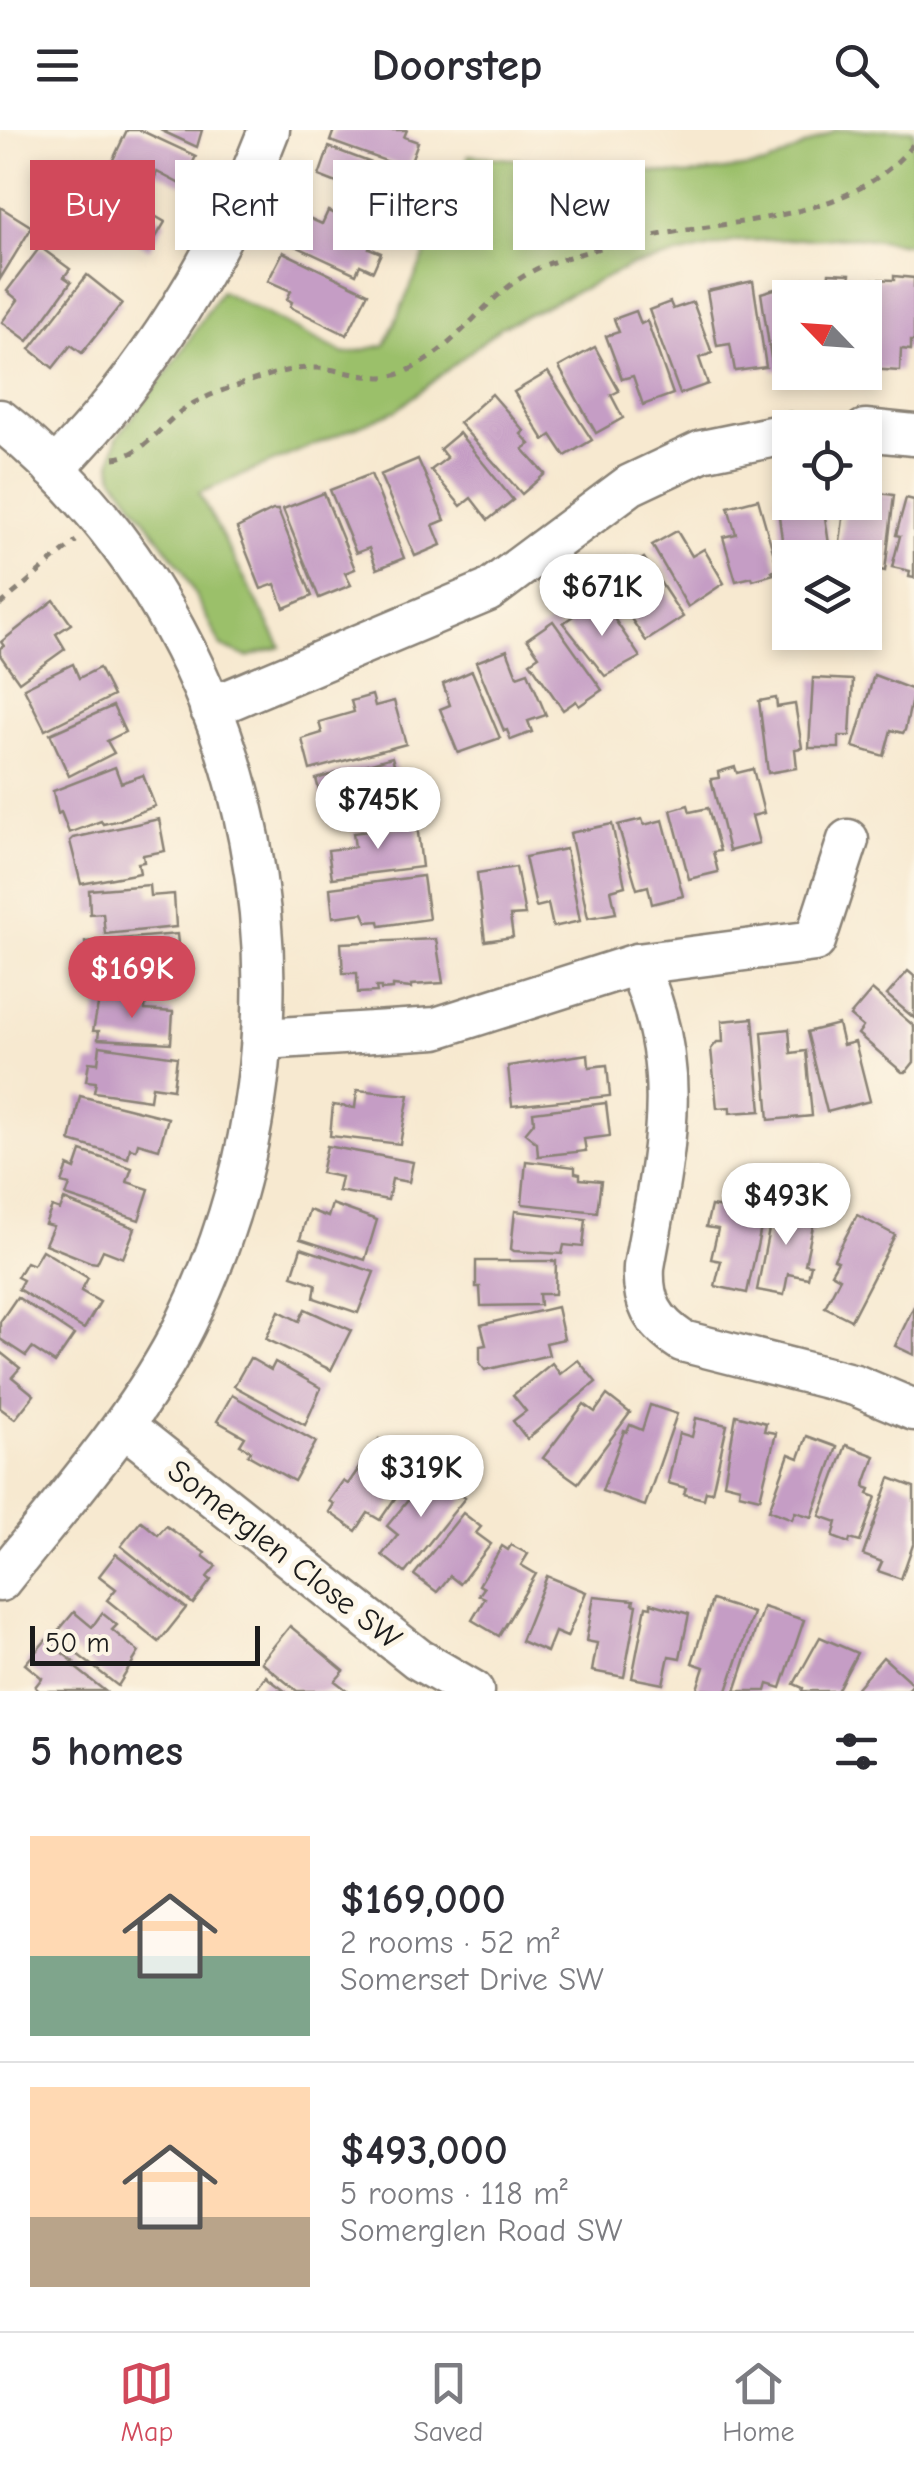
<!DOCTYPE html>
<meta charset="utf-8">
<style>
body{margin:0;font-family:"Comic Neue",sans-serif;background:#f2f2f3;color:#2b2b33;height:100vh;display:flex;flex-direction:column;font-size:38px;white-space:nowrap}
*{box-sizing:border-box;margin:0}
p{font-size:32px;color:#7c7c81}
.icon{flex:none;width:55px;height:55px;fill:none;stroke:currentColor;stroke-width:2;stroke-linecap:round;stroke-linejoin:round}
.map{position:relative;height:1561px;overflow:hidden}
.sheet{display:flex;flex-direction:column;background:#fff;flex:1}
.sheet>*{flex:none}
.top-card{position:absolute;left:30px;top:30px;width:855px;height:90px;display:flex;gap:20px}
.needle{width:65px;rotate:295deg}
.buttons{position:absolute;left:772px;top:150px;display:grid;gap:20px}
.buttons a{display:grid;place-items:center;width:110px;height:110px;border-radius:0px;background:#fff;box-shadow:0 5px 15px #0003;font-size:50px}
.scale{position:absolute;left:30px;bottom:25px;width:230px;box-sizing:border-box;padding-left:10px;border:5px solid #1c1c1c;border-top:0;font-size:28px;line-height:35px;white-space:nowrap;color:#1c1c1c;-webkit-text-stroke:8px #fcf5e5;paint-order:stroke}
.price{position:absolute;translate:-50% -85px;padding:0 22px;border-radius:35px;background:#fff;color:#222;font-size:32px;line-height:65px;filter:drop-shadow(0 2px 5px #0008)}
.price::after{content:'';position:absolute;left:50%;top:60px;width:30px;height:22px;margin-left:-15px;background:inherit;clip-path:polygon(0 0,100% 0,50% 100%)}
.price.active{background:#d1495b;color:#fff}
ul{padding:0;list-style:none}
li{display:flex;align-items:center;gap:30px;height:250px;padding:0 30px}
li+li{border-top:2px solid #e1e1e2}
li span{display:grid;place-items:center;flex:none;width:280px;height:200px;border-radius:0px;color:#555}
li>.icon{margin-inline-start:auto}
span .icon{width:120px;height:120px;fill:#fffc;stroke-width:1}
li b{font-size:42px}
h2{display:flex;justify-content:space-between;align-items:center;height:120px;padding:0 30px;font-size:42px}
.pill{padding:0 35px;border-radius:0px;background:#fff;box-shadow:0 5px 15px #0003;font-size:35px;line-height:90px}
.pill.active{background:#d1495b;color:#fff}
header{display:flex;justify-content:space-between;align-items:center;height:130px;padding:0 30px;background:#fff;font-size:45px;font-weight:600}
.tab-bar{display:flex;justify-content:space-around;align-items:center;height:140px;border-top:2px solid #e1e1e2;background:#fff;font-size:28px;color:#7c7c81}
.tab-bar a{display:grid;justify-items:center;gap:5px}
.tab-bar .active{color:#d1495b}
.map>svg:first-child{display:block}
.green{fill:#9bc06b;stroke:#5c6e44;stroke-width:2.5}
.building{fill:#c59dc5}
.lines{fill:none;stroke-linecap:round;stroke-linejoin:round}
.minor-casing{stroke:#8a8276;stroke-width:45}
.path{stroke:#8a8276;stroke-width:5;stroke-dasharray:8 8;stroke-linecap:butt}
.minor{stroke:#fff;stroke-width:40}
.labels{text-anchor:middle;stroke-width:10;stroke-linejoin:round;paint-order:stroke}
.street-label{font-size:32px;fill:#1c1c1c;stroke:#fcf5e5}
</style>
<header><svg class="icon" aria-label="menu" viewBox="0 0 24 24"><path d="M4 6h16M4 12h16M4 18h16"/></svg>Doorstep<svg class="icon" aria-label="search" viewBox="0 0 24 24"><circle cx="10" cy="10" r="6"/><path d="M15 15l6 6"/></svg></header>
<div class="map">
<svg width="914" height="1561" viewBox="0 0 914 1561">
<rect width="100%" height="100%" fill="#fcf5e5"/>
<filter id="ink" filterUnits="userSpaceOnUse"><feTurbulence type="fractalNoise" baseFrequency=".01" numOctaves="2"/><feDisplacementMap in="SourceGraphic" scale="20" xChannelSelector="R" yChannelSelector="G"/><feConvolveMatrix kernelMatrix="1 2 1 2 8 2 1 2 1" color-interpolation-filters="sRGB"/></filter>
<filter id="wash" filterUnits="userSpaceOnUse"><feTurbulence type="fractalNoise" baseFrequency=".0048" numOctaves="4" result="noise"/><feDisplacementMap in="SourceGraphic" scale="40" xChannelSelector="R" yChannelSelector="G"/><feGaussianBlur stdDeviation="2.25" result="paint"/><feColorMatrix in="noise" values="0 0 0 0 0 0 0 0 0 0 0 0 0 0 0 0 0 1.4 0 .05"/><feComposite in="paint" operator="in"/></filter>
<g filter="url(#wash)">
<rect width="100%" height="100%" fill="#f7e9d0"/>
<polygon class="green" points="836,0 914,0 914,115 856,107 737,111 630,136 501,197 397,280 199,363 281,517 247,527 221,516 182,439 113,346 111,334 117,307 172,236 221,161 345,224 385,215 469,25 686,45 766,35"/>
<g id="blocks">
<g class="building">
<polygon points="127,0 140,0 196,26 182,55 157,42 152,54 111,34"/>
<polygon points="160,0 202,0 197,17"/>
<polygon points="334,0 407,0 404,7 418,12 408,39 330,11"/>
<polygon points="329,17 401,44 394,63 401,65 392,90 341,72 343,66 338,64 342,55 319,46"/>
<polygon points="105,40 146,64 141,78 165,92 149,119 82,80"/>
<polygon points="0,77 32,97 0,149"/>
<polygon points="328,81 376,103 369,118 381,123 373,141 360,135 356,144 289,113 302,85 322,94"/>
<polygon points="40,117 70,139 64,147 71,152 28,211 2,192 18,170 7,161"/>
<polygon points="283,122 368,163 347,205 290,177 292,172 287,169 291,161 268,151"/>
<polygon points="829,143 850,144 849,156 865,156 864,168 819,168 820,155 828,155"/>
<polygon points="87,145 122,173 82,223 71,215 53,238 30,219"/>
<polygon points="894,146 914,148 914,211 911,211 911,220 901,219 900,241 868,239 873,149 894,150"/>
<polygon points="806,149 809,168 790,168 790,238 773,241 761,163 792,154 791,151"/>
<polygon points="753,151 766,237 735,241 730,214 717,216 707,161"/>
<polygon points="670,172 673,179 693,172 712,223 699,228 708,254 680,264 649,180"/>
<polygon points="636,181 641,194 647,191 673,264 643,275 633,246 622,249 606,206 619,202 614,189"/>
<polygon points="595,217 619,261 611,265 623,288 596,303 559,237"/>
<polygon points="548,242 592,310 565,326 551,305 544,310 514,262"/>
<polygon points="492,264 524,301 521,304 530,314 523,319 545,344 522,364 459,293"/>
<polygon points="459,303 513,370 488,390 471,368 461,376 431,340 447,328 440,319"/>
<polygon points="418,329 445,390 433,395 441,415 415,426 380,345"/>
<polygon points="371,344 404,428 377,439 369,418 356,423 330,360"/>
<polygon points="865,361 894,365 885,441 875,439 873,447 865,446 865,428 838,428 844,381 859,382 860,372 865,372"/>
<polygon points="790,362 790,372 809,372 810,382 824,380 831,428 790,428 790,440 786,440 776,364"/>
<polygon points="324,363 355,439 345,443 351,455 319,468 283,379"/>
<polygon points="906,368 914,370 914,448 909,447 910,441 892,437 900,406 896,405"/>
<polygon points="758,369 778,439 772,441 774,444 753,450 752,447 736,451 723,407 736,404 728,377"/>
<polygon points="273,380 278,380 312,466 284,478 275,454 261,459 237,398"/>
<polygon points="677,401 692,426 704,419 724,453 688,477 652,415"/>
<polygon points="644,428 683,487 646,511 618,469 630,461 618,444"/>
<polygon points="54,470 71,494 56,504 65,519 19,552 0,525 0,518 4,516 1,512"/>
<polygon points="589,475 594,482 602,476 607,483 609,481 640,527 605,546 563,493"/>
<polygon points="553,491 602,560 579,576 576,571 563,580 530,532 539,526 527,509"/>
<polygon points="507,520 517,546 528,542 546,585 528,591 532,602 511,610 507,600 504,601 476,532"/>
<polygon points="73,534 79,548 99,538 113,566 45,600 24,558"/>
<polygon points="472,541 500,608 458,623 440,579 450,575 443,554"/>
<polygon points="874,545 914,560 905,600 903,603 891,600 884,626 853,617"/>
<polygon points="813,548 853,550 850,606 839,606 839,618 809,618"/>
<polygon points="372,565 375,576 394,571 406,614 310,640 302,609 322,603 319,592 354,582 351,571"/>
<polygon points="776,568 777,577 795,574 802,618 795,619 797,638 768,643 759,571"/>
<polygon points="113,576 125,602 107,611 114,623 69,646 50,604"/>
<polygon points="392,627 399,651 394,653 399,672 349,685 343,686 340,677 325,681 316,649"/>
<polygon points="115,637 121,653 143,645 155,676 120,690 103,694 101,691 69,703 61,682 58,684 53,661"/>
<polygon points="735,637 737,643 753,639 764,683 752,686 759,713 729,721 711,649 719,648 718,642"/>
<polygon points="688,675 690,682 708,678 720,721 713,722 718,742 689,749 671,680"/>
<polygon points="159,689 165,721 143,725 144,732 138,733 140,743 81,754 70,711 73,708"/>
<polygon points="642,689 644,695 663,690 683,766 652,774 648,756 637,759 618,695"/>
<polygon points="417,694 422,737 332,748 328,720 355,717 353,703"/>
<polygon points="612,694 625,756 611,760 616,783 588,788 570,703"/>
<polygon points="566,719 580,791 553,797 548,774 536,777 525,727"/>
<polygon points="516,737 525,785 510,786 513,807 485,811 477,743"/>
<polygon points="423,746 429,789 380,796 379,791 367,792 363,783 333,787 330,758"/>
<polygon points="149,755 150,766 174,764 176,797 105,804 103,783 90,784 89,760"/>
<polygon points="177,804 180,835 151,837 152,849 97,854 95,831 86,831 85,812"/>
<polygon points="436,809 443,853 411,855 411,858 393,856 393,859 381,860 381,857 376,857 377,862 358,863 357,843 343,843 341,813"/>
<polygon points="908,841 914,846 914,888 887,865"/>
<polygon points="872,860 914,896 914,932 906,942 902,942 858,904 863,897 850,886"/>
<polygon points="100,865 146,868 145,880 173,882 171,913 98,909 99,901 93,901"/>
<polygon points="753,888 761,981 730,983 730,977 717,978 711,919 717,912 723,912 722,891"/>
<polygon points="838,894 843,915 855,912 870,971 827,982 807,902"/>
<polygon points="789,899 791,923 806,921 812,986 769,990 762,902"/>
<polygon points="100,916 177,927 173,959 152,956 150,970 94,962 96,952 86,951 89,932 98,933"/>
<polygon points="588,924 589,937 607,935 610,966 512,976 508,936"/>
<polygon points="357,960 409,965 400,1014 330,1006 333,975 355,978"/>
<polygon points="80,966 168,988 159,1019 138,1013 136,1020 130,1018 128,1028 70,1011"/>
<polygon points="606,973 610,1006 584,1009 586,1021 538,1026 537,1013 525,1003 534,992 533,982"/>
<polygon points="327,1016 413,1032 409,1052 392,1049 388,1070 338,1061 341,1047 321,1043"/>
<polygon points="81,1021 132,1038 127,1052 149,1059 139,1090 66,1066 70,1055 62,1053 68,1036 75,1039"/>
<polygon points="526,1031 575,1037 575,1043 580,1044 580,1049 601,1051 597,1082 522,1074"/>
<polygon points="726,1061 767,1070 747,1163 715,1156 721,1131 711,1129 718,1099 706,1097 711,1076 722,1078"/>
<polygon points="64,1070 135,1098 123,1128 103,1120 97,1133 90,1132 45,1114 53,1096 45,1094 52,1077 60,1080"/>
<polygon points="332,1074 377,1090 365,1130 300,1109 309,1080 328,1087"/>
<polygon points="774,1074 816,1082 805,1134 811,1135 808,1148 788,1144 784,1165 757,1160"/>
<polygon points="515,1081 586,1089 583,1117 564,1115 562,1124 514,1121 511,1119"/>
<polygon points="857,1085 895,1105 851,1190 825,1177 840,1148 831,1143 838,1131 834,1129"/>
<polygon points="301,1118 374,1142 358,1183 314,1168 316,1154 292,1146"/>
<polygon points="42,1120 88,1148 81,1161 100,1172 84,1199 18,1159 23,1150 17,1147 26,1132 33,1135"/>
<polygon points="476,1131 556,1131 555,1164 539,1164 540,1175 481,1176 480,1157 476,1157"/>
<polygon points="17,1167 74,1205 55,1233 32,1218 26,1226 0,1209 0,1192"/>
<polygon points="914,1176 914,1225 895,1216"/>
<polygon points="557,1177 564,1209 546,1213 549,1225 485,1240 480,1233 480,1216 486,1215 481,1195"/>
<polygon points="305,1179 351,1200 331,1240 266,1209 279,1181 299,1191"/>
<polygon points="0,1222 20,1238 12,1247 34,1265 15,1289 0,1278"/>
<polygon points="250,1228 271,1240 275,1232 321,1258 305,1295 234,1256"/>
<polygon points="578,1230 596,1252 527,1309 513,1291 526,1281 513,1265 552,1233 560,1244"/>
<polygon points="232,1265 316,1312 294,1351 248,1325 251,1321 240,1315 245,1307 217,1291"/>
<polygon points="607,1265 630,1283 578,1353 543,1328 584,1274 595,1282"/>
<polygon points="650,1275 677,1284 645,1376 602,1361 624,1301 627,1302 630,1295 642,1300"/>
<polygon points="736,1285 766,1293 764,1301 776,1303 760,1368 739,1363 740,1357 724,1353"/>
<polygon points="696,1288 727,1295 712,1362 706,1361 704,1369 684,1364 686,1358 668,1353 679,1303 692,1307"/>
<polygon points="807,1306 837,1317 812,1387 795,1382 792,1389 769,1380 789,1324 799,1328"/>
<polygon points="379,1309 418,1335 380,1390 368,1383 356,1401 329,1382 334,1374 329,1371 343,1351 348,1354"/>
<polygon points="846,1315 875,1326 864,1357 870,1359 868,1364 876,1367 860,1412 850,1409 849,1413 833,1407 837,1392 820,1386"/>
<polygon points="432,1341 465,1368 405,1443 382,1425 398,1405 387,1396"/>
<polygon points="890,1348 914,1357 914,1412 901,1449 878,1441 882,1432 863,1425"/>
<polygon points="463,1383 481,1397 476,1403 491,1414 460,1454 450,1446 437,1462 414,1445"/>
<polygon points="141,1391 158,1405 166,1396 205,1423 203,1426 216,1436 207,1447 211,1450 193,1474 121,1416"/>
<polygon points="511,1415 528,1424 521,1435 536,1444 499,1506 472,1490 485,1468 479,1465 484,1458 479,1455 502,1416 508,1420"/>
<polygon points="116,1424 186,1478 159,1512 107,1470 116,1459 99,1446"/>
<polygon points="547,1446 586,1462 567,1507 555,1502 547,1522 521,1511"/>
<polygon points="594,1466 634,1470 633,1474 637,1475 624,1547 592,1541 597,1513 586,1511"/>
<polygon points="712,1470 753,1483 727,1561 697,1559 704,1537 692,1533"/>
<polygon points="651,1473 689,1484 680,1528 669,1526 663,1554 632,1548 646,1476 651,1477"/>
<polygon points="763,1477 804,1490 781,1558 768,1554 766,1561 735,1561"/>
<polygon points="74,1482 92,1497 102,1483 117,1495 112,1500 139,1522 118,1556 54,1506"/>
<polygon points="290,1496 344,1541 335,1551 348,1561 297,1561 261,1532"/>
<polygon points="820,1507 857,1523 837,1561 802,1561 803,1558 794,1554"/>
<polygon points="46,1510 74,1532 71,1534 105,1561 39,1561 35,1557 42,1548 25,1534"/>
<polygon points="883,1527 913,1554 907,1561 854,1561"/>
<polygon points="266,1546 269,1549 285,1561 255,1561"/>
</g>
</g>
</g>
<g filter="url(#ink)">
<use href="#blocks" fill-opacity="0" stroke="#8a8276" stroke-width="2.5"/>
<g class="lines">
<g class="minor-casing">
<g id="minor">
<path d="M 0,290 C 268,504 335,892 185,1195 C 138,1289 65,1369 0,1451"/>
<polyline points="865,300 914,305"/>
<path d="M 54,339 C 149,243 221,126 269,0"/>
<polyline points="210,578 488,461 630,355 702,321 790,303"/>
<path d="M 637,834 C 687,942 663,1028 644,1137 C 642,1172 653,1192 682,1211 L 855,1255 L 914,1280"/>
<polyline points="264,909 436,898 637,834 815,811 848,710"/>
<polyline points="124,1296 418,1529 473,1561"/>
</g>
</g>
<g class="path">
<path d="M 114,328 C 146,325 161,293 187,277 C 207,265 229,258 251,251 C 271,244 296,237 318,238 C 348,240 378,255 407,241 C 470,211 488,152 559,130 C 588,121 618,113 648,107 C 737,88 853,92 914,13"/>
<polyline points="0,475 76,411"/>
</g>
<use href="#minor" class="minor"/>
</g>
</g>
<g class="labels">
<g class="street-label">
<text transform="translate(285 1424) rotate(38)" y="11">Somerglen Close SW</text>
</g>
</g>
</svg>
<div class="buttons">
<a><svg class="needle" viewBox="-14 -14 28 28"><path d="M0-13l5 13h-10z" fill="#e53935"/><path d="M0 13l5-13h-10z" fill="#7c7c81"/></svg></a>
<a><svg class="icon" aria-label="locate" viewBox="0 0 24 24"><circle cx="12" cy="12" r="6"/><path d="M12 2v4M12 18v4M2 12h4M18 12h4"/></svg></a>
<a><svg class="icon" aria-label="layers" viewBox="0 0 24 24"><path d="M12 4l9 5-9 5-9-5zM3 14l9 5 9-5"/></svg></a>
</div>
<div class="scale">50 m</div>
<b class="price" style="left:602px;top:509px">$671K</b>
<b class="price" style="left:378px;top:722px">$745K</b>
<b class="price active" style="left:132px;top:891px">$169K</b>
<b class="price" style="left:786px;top:1118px">$493K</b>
<b class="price" style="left:421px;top:1390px">$319K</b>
<div class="top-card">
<a class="pill active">Buy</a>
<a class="pill">Rent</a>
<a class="pill">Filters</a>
<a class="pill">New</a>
</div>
</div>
<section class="sheet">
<h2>5 homes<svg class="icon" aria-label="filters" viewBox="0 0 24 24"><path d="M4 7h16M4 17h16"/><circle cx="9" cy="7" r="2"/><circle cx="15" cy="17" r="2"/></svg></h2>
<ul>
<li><span style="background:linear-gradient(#ffd9b3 60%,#7fa58c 0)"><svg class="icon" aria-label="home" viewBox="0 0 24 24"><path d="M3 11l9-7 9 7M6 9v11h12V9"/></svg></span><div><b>$169,000</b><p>2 rooms · 52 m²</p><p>Somerset Drive SW</p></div></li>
<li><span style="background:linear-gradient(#ffd9b3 65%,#b9a48a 0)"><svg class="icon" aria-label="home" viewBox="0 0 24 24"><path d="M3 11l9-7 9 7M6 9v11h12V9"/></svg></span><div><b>$493,000</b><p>5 rooms · 118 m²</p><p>Somerglen Road SW</p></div></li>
</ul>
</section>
<nav class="tab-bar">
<a class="active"><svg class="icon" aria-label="map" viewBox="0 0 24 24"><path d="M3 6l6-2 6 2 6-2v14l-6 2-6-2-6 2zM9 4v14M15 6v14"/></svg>Map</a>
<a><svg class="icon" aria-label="saved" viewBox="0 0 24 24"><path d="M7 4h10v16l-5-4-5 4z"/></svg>Saved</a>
<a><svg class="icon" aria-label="home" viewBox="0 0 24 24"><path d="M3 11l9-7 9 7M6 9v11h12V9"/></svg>Home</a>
</nav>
